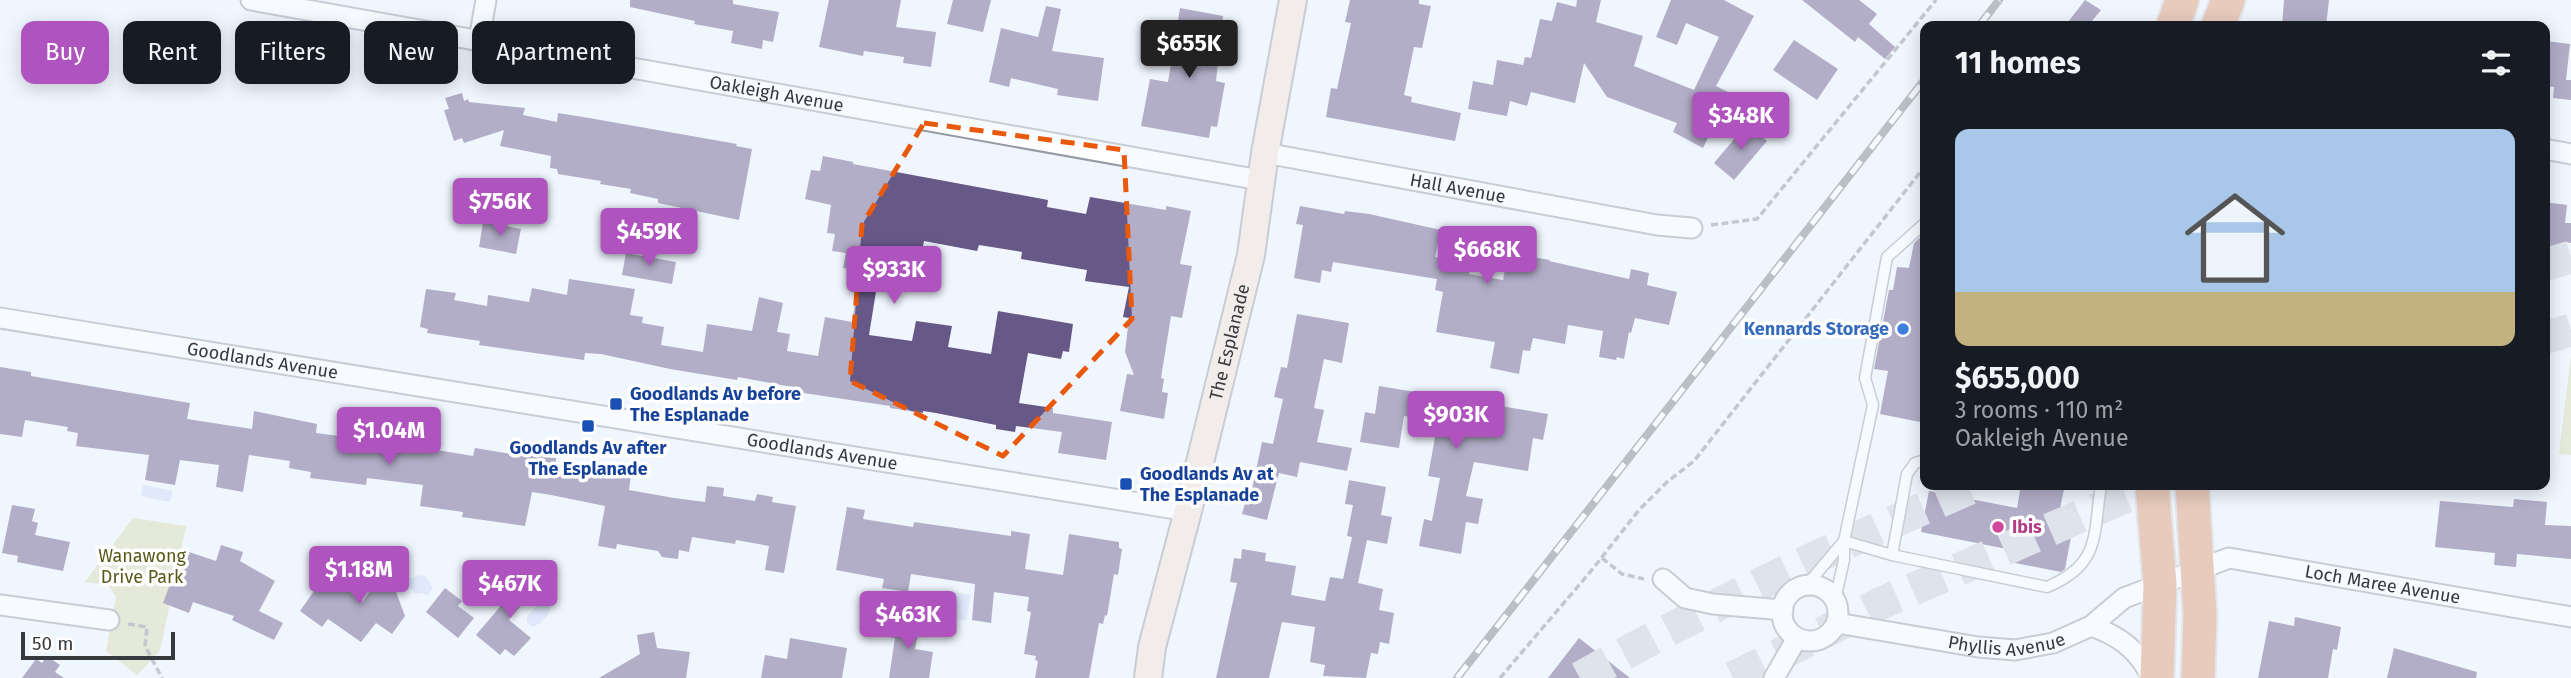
<!DOCTYPE html>
<meta charset="utf-8">
<style>
body{margin:0;font-family:"Fira Sans",sans-serif;background:#242831;color:#f1f3f6;height:100vh;display:flex;flex-direction:column;font-size:26px;white-space:nowrap}
*{box-sizing:border-box;margin:0}
p{font-size:23px;color:#9ea1a6}
.icon{flex:none;width:38px;height:38px;fill:none;stroke:currentColor;stroke-width:2;stroke-linecap:round;stroke-linejoin:round}
.map{position:relative;flex:1;overflow:hidden}
.panel{position:absolute;left:1920px;top:21px;width:630px;height:469px;display:flex;flex-direction:column;background:#171b24;border-radius:14px;box-shadow:0 4px 18px #0003}
.panel>*{flex:none}
.hud{position:absolute;left:21px;top:21px;width:665px;height:63px;display:flex;gap:14px}
.scale{position:absolute;left:21px;bottom:18px;width:154px;box-sizing:border-box;padding-left:7px;border:4px solid #36393d;border-top:0;font-size:19px;line-height:24px;white-space:nowrap;color:#36393d;-webkit-text-stroke:5px #fff;paint-order:stroke}
.price{position:absolute;translate:-50% -60px;padding:0 16px;border-radius:7px;background:#af53bf;color:#fff;font-size:23px;line-height:46px;filter:drop-shadow(0 2px 4px #0008)}
.price::after{content:'';position:absolute;left:50%;top:42px;width:21px;height:16px;margin-left:-10px;background:inherit;clip-path:polygon(0 0,100% 0,50% 100%)}
.price.current{background:#222;color:#fff}
ul{padding:0;list-style:none}
li{display:grid;align-content:center;gap:14px;height:371px;padding:0 35px}
li+li{border-top:2px solid #363941}
li span{display:grid;place-items:center;height:217px;border-radius:14px;color:#555}
li>.icon{margin-inline-start:auto}
span .icon{width:126px;height:126px;fill:#fffc;stroke-width:1}
li b{font-size:30px}
h2{display:flex;justify-content:space-between;align-items:center;height:84px;padding:0 35px;font-size:30px}
.tag{padding:0 24px;border-radius:14px;background:#171b24;box-shadow:0 4px 18px #0003;font-size:24px;line-height:63px}
.tag.current{background:#af53bf;color:#fff}
.map>svg:first-child{display:block}
.green{fill:#d6d9ae}
.water{fill:#cad9f8}
.building{fill:#665887}
.lines{fill:none;stroke-linecap:round;stroke-linejoin:round}
.highway-tunnel{stroke:#cbcfd7;stroke-width:33;stroke-dasharray:33 17;stroke-linecap:butt}
.lane-casing{stroke:#959ba5;stroke-width:13}
.street-casing{stroke:#959ba5;stroke-width:23}
.secondary-casing{stroke:#959ba5;stroke-width:30}
.highway-casing{stroke:#d3d3d4;stroke-width:37}
.path{stroke:#8c9097;stroke-width:3.5;stroke-dasharray:7 3.5;stroke-linecap:butt}
.lane{stroke:#fff;stroke-width:10}
.street{stroke:#fff;stroke-width:19}
.secondary{stroke:#f4e0d3;stroke-width:26}
.highway{stroke:#db976d;stroke-width:33}
.rail-casing{stroke:#787c82;stroke-width:8}
.rail{stroke:#fff;stroke-width:5;stroke-dasharray:16;stroke-linecap:butt}
.marked{fill:none;stroke:#e8590c;stroke-width:5;stroke-dasharray:14 9;stroke-linejoin:round}
.shop-dot{fill:#3f7fe0;stroke:#fff;stroke-width:2.5}
.transit-dot{fill:#1a4fb4;stroke:#fff;stroke-width:2.5}
.hotel-dot{fill:#d1479c;stroke:#fff;stroke-width:2.5}
.labels{text-anchor:middle;stroke-width:7;stroke-linejoin:round;paint-order:stroke}
.street-label{font-size:18px;fill:#36393d;stroke:#fff}
.shop-label{font-size:18px;font-weight:bold;fill:#366cbe;stroke:#fff;text-anchor:end}
.transit-label{font-size:18px;font-weight:bold;fill:#164399;stroke:#fff;text-anchor:start}
.hotel-label{font-size:18px;font-weight:bold;fill:#b23c85;stroke:#fff;text-anchor:start}
.park-label{font-size:18px;fill:#585919;stroke:#fff}
</style>
<div class="map">
<svg width="2571" height="678" viewBox="0 0 2571 678">
<rect width="100%" height="100%" fill="#f0f5fe"/>
<g class="green">
<polygon points="2571,355 2571,455 2559,454"/>
<polygon points="133,518 186,526 160,651 137,675 106,651 116,596 108,585 85,582"/>
</g>
<g class="water">
<polygon points="143,485 173,491 170,502 141,496"/>
<polygon points="420,575 425,576 433,588 427,596 423,593 415,594 406,583 409,579"/>
<polygon points="954,592 971,595 966,621 953,618 956,601 953,600"/>
<path d="M 545,599 L 550,601 C 554,612 542,624 532,627 L 527,622 L 527,617 L 540,601 Z"/>
</g>
<g class="building">
<polygon points="630,0 733,0 733,4 779,12 773,42 763,40 762,49 731,43 733,31 694,24 695,21 630,7"/>
<polygon points="829,0 901,0 896,27 936,32 931,67 903,63 904,57 864,51 863,56 819,47"/>
<polygon points="953,0 991,0 983,32 947,24"/>
<polygon points="1350,0 1419,0 1419,4 1431,6 1422,48 1414,47 1404,95 1412,97 1411,102 1461,113 1455,141 1326,117 1331,88 1337,89 1351,23 1345,22"/>
<polygon points="1577,0 1601,0 1596,22 1643,36 1634,66 1694,90 1719,37 1686,23 1677,45 1656,37 1671,0 1724,0 1754,16 1716,86 1730,93 1703,148 1673,132 1677,123 1607,97 1584,63 1575,103 1531,92 1527,106 1510,101 1507,116 1468,109 1473,81 1493,85 1497,60 1523,65 1525,57 1531,58 1540,19 1552,21 1557,2 1576,7"/>
<polygon points="1802,0 1859,0 1877,14 1869,24 1895,47 1885,59 1858,37 1855,42"/>
<polygon points="2085,0 2101,10 2088,26 2065,26"/>
<polygon points="2284,0 2329,0 2326,26 2282,26"/>
<polygon points="1046,6 1061,9 1052,51 1104,58 1098,101 1057,95 1058,89 1011,78 1009,87 989,82 1001,28 1038,37"/>
<polygon points="1180,8 1223,16 1216,81 1225,83 1217,127 1211,126 1209,138 1141,126 1150,79 1168,82"/>
<polygon points="1794,40 1838,69 1817,100 1773,70"/>
<polygon points="2545,41 2570,44 2566,80 2571,80 2571,100 2553,98 2554,87 2544,86"/>
<polygon points="462,93 464,101 468,99 469,102 525,108 523,115 557,122 558,113 589,118 737,144 736,146 752,149 739,220 658,203 658,199 630,193 631,189 600,184 601,181 558,174 557,169 550,168 551,156 500,146 504,130 464,143 462,138 454,141 444,110 449,109 445,98"/>
<polygon points="1747,124 1767,141 1734,180 1714,163"/>
<polygon points="823,156 853,162 853,164 1048,200 1047,207 1086,214 1090,197 1166,210 1166,206 1191,211 1180,264 1192,266 1182,318 1171,316 1161,378 1164,379 1162,392 1168,393 1164,419 1120,411 1127,374 1134,375 1125,352 1129,318 1123,317 1129,287 1085,281 1087,270 1021,259 1022,252 979,245 977,251 924,241 916,278 879,273 869,335 912,341 916,321 952,326 948,347 991,354 998,311 1073,324 1069,352 1063,351 1061,359 1028,353 1019,403 1053,408 1053,413 1112,422 1106,460 1058,453 1062,432 1016,426 1015,432 996,429 996,425 936,413 923,411 923,413 890,408 890,406 797,392 797,388 738,377 737,380 670,369 601,354 585,353 584,360 479,345 480,341 427,333 428,329 420,327 426,289 456,293 454,300 487,306 488,295 529,302 532,288 567,295 569,279 635,289 630,315 643,317 642,323 664,327 661,345 703,352 707,324 752,331 759,297 783,303 777,332 790,334 787,351 818,356 825,317 852,322 860,271 843,268 846,253 832,251 835,234 827,233 831,205 805,199 811,170 820,171"/>
<polygon points="2544,202 2567,205 2565,223 2571,223 2571,243 2566,242 2563,264 2544,261"/>
<polygon points="1300,206 1344,214 1345,211 1369,214 1441,230 1435,257 1471,264 1469,274 1503,280 1508,253 1550,260 1549,261 1629,279 1631,269 1649,273 1647,285 1677,292 1669,325 1635,318 1631,333 1629,332 1624,359 1617,357 1616,360 1599,357 1603,331 1568,325 1565,344 1533,338 1530,351 1523,350 1519,374 1490,368 1495,342 1436,332 1443,292 1435,290 1437,279 1333,262 1331,272 1322,270 1320,283 1294,278 1303,225 1296,224"/>
<polygon points="483,222 521,229 516,254 479,247"/>
<polygon points="1925,233 1925,423 1880,414 1888,371 1874,369 1889,290 1893,290 1897,267 1909,268 1914,243"/>
<polygon points="626,253 676,262 672,284 622,275"/>
<polygon points="1297,314 1349,323 1342,363 1324,359 1314,408 1324,410 1317,442 1352,448 1347,471 1300,462 1297,477 1279,473 1267,520 1242,514 1248,493 1251,494 1262,442 1273,444 1283,399 1274,397 1281,367 1287,368"/>
<polygon points="0,367 31,372 31,376 190,403 187,419 252,429 254,411 317,424 316,433 378,441 378,438 419,443 419,447 473,456 475,448 531,457 531,455 556,458 556,465 610,477 611,471 631,475 629,490 674,498 705,502 707,486 724,488 723,496 755,501 757,494 773,497 772,502 796,506 784,573 765,570 769,546 736,540 735,544 692,537 689,552 679,550 678,559 662,557 658,551 617,544 616,549 598,546 605,506 551,495 532,492 525,526 462,517 463,512 420,506 423,485 367,478 366,485 310,478 311,472 289,468 290,461 249,455 243,492 216,487 219,465 180,460 175,485 145,480 149,455 76,446 78,433 67,431 68,427 25,420 22,437 0,434"/>
<polygon points="1379,386 1548,414 1543,440 1533,438 1528,471 1474,462 1466,496 1483,499 1478,524 1466,522 1461,554 1419,546 1424,519 1432,521 1440,478 1428,476 1438,421 1404,416 1399,448 1360,442 1365,412 1375,414"/>
<polygon points="1349,480 1386,487 1381,515 1392,517 1387,544 1367,540 1358,583 1383,589 1379,610 1394,613 1389,644 1380,642 1378,654 1371,653 1366,678 1323,676 1325,665 1310,662 1315,627 1282,622 1269,678 1216,678 1237,583 1230,582 1234,558 1241,559 1242,549 1266,553 1265,561 1296,566 1291,595 1325,601 1330,577 1343,579 1352,537 1347,536 1353,505 1345,504"/>
<polygon points="2021,485 2065,485 2058,518 2074,521 2065,569 2061,572 2010,562 2012,550 1921,532 1929,491 2017,508"/>
<polygon points="2514,499 2547,502 2545,525 2571,526 2571,559 2517,554 2516,567 2494,565 2495,553 2435,547 2440,501 2513,507"/>
<polygon points="12,505 35,509 32,521 38,523 35,535 70,542 63,571 17,562 18,556 2,553"/>
<polygon points="847,507 865,510 863,519 913,527 914,522 1011,536 1011,531 1030,534 1025,569 1063,575 1069,534 1119,542 1119,548 1122,549 1118,575 1114,574 1107,616 1105,615 1103,624 1099,623 1089,678 1035,678 1038,661 1035,660 1036,656 1024,654 1031,612 1027,611 1029,597 994,592 991,623 972,620 975,584 911,574 908,592 882,588 884,579 836,570"/>
<polygon points="221,545 243,552 240,561 275,581 259,611 283,623 274,640 232,620 234,616 193,602 189,613 163,603 183,550 216,561"/>
<polygon points="391,563 406,574 395,589 405,616 392,634 376,623 361,642 328,619 322,627 300,611 321,581 333,590 338,583 363,601"/>
<polygon points="532,569 543,579 509,620 531,638 514,656 505,649 500,655 476,635"/>
<polygon points="445,588 462,601 458,606 474,618 458,638 426,612"/>
<polygon points="893,616 920,621 915,649 933,652 929,678 889,678 895,638 889,637"/>
<polygon points="2295,617 2341,627 2337,650 2333,649 2328,678 2258,678 2269,621 2294,626"/>
<polygon points="654,632 657,648 690,652 686,678 599,678 640,654 637,635"/>
<polygon points="790,638 847,648 842,678 761,678 765,655 787,659"/>
<polygon points="1579,638 1630,678 1548,678"/>
<polygon points="2394,648 2477,672 2476,678 2387,678"/>
<polygon points="47,656 60,665 55,672 64,678 22,678 36,659 42,663"/>
</g>
<g class="lines">
<g class="highway-tunnel">
<polyline points="2544,265 2571,257"/>
<polyline points="2544,338 2571,330"/>
<path d="M 1580,678 C 1708,606 1842,543 1977,485"/>
<polyline points="1733,678 1886,601 2152,485"/>
</g>
<g class="lane-casing">
<g id="lane">
<path d="M 1844,541 L 1892,555 L 2047,587 C 2101,564 2093,536 2101,485"/>
<polyline points="1892,555 1907,474 1915,463 1925,460"/>
<polyline points="1806,586 1844,541"/>
<polyline points="1835,600 1844,560 1844,541 1873,405 1865,378 1887,257 1925,223"/>
</g>
</g>
<g class="street-casing">
<g id="street">
<path id="s1" d="M 251,0 L 1260,180"/>
<polyline points="479,40 486,0"/>
<polyline points="2544,149 2571,154"/>
<path id="s2" d="M 1265,153 L 1657,225 L 1692,228"/>
<path id="s3" d="M 0,318 L 1188,511"/>
<polyline points="1663,579 1685,598 1713,604 1783,610"/>
<circle cx="1810" cy="613" r="28"/>
<polyline points="0,605 109,620"/>
<path id="s4" d="M 1837,623 L 1978,647 L 2015,650 L 2053,643 L 2091,626 L 2124,598 L 2229,558 L 2571,617"/>
<path d="M 2091,626 C 2120,636 2138,650 2152,678"/>
<polyline points="1774,678 1797,638"/>
</g>
</g>
<g class="secondary-casing">
<g id="secondary">
<path id="s5" d="M 1148,678 L 1152,647 L 1188,511 L 1251,255 L 1265,153 L 1293,0"/>
</g>
</g>
<g class="highway-casing">
<g id="highway">
<polyline points="2173,26 2182,0"/>
<polyline points="2218,26 2228,0"/>
<polyline points="2152,485 2160,585 2157,678"/>
<polyline points="2192,485 2200,615 2198,678"/>
</g>
</g>
<g class="path">
<polyline points="1711,225 1757,219 1936,0"/>
<polyline points="1602,558 1622,574 1644,579"/>
<polyline points="128,624 147,627 145,646 162,678"/>
<polyline points="1500,678 1591,571 1639,510 1667,482 1694,461 1925,166"/>
</g>
<use href="#lane" class="lane"/>
<use href="#street" class="street"/>
<use href="#secondary" class="secondary"/>
<use href="#highway" class="highway"/>
<g class="rail-casing">
<g id="rail">
<polyline points="1979,26 1999,0"/>
<polyline points="1457,678 1925,79"/>
</g>
</g>
<use href="#rail" class="rail"/>
</g>
<path d="M0 0H2571V678H0ZM 924,123 L 1124,150 L 1132,319 L 1003,456 L 850,381 L 862,225 Z" fill="#f0f5fe" fill-opacity=".55" fill-rule="evenodd"/>
<path class="marked" d="M 924,123 L 1124,150 L 1132,319 L 1003,456 L 850,381 L 862,225 Z"/>
<circle class="shop-dot" cx="1903" cy="329" r="7"/>
<g class="transit-dot">
<rect x="609" y="397" width="14" height="14" rx="3.5"/>
<rect x="581" y="419" width="14" height="14" rx="3.5"/>
<rect x="1119" y="477" width="14" height="14" rx="3.5"/>
</g>
<circle class="hotel-dot" cx="1998" cy="527" r="7"/>
<g class="labels">
<g class="street-label">
<text dy="6" stroke="none"><textPath href="#s1" startOffset="534">Oakleigh Avenue</textPath></text>
<text dy="6" stroke="none"><textPath href="#s2" startOffset="196">Hall Avenue</textPath></text>
<text dy="6" stroke="none"><textPath href="#s5" startOffset="346">The Esplanade</textPath></text>
<text dy="6" stroke="none"><textPath href="#s3" startOffset="266">Goodlands Avenue</textPath></text>
<text dy="6" stroke="none"><textPath href="#s3" startOffset="833">Goodlands Avenue</textPath></text>
<text dy="6" stroke="none"><textPath href="#s4" startOffset="572">Loch Maree Avenue</textPath></text>
<text dy="6" stroke="none"><textPath href="#s4" startOffset="172">Phyllis Avenue</textPath></text>
</g>
<g class="shop-label">
<text x="1889" y="335">Kennards Storage</text>
</g>
<g class="transit-label">
<text x="630" y="400">Goodlands Av before<tspan x="630" dy="21">The Esplanade</tspan></text>
<text x="588" y="454" text-anchor="middle">Goodlands Av after<tspan x="588" dy="21">The Esplanade</tspan></text>
<text x="1140" y="480">Goodlands Av at<tspan x="1140" dy="21">The Esplanade</tspan></text>
</g>
<g class="hotel-label">
<text x="2012" y="533">Ibis</text>
</g>
<g class="park-label">
<text x="142" y="562">Wanawong<tspan x="142" dy="21">Drive Park</tspan></text>
</g>
</g>
</svg>
<div class="scale">50 m</div>
<b class="price current" style="left:1189px;top:80px">$655K</b>
<b class="price" style="left:1741px;top:152px">$348K</b>
<b class="price" style="left:500px;top:238px">$756K</b>
<b class="price" style="left:649px;top:268px">$459K</b>
<b class="price" style="left:1487px;top:286px">$668K</b>
<b class="price" style="left:894px;top:306px">$933K</b>
<b class="price" style="left:1456px;top:451px">$903K</b>
<b class="price" style="left:389px;top:467px">$1.04M</b>
<b class="price" style="left:359px;top:606px">$1.18M</b>
<b class="price" style="left:510px;top:620px">$467K</b>
<b class="price" style="left:908px;top:651px">$463K</b>
<div class="hud">
<a class="tag current">Buy</a>
<a class="tag">Rent</a>
<a class="tag">Filters</a>
<a class="tag">New</a>
<a class="tag">Apartment</a>
</div>
<section class="panel">
<h2>11 homes<svg class="icon" aria-label="filters" viewBox="0 0 24 24"><path d="M4 7h16M4 17h16"/><circle cx="9" cy="7" r="2"/><circle cx="15" cy="17" r="2"/></svg></h2>
<ul>
<li><span style="background:linear-gradient(#a9c7e8 75%,#c2b280 0)"><svg class="icon" aria-label="home" viewBox="0 0 24 24"><path d="M3 11l9-7 9 7M6 9v11h12V9"/></svg></span><div><b>$655,000</b><p>3 rooms · 110 m²</p><p>Oakleigh Avenue</p></div></li>
</ul>
</section>
</div>
